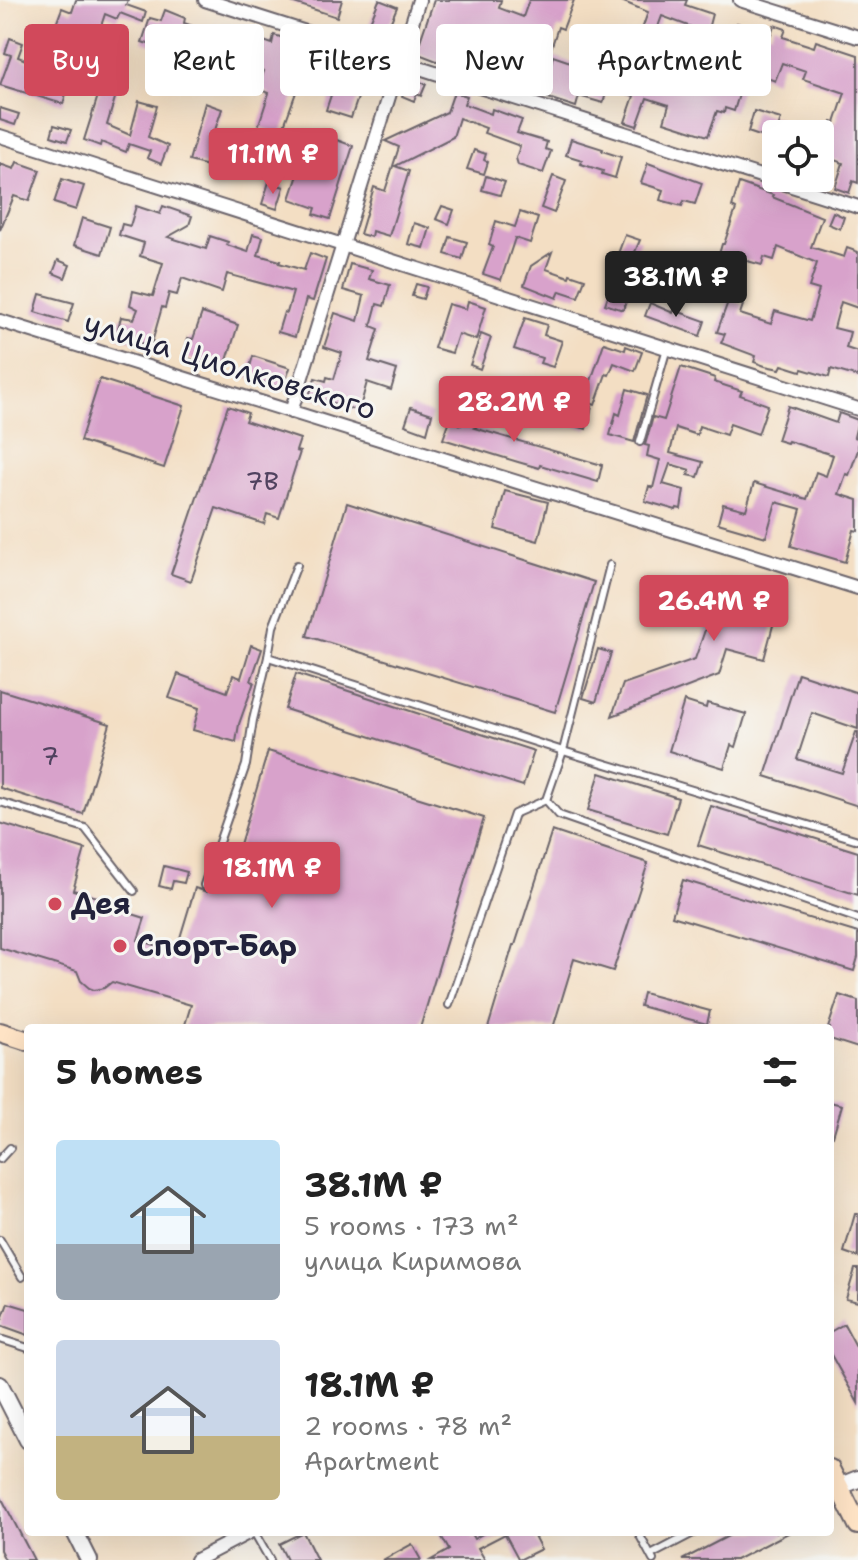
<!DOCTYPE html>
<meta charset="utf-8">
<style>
body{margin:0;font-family:"Shantell Sans",sans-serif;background:#f2f2f2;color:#222;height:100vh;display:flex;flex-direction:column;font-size:30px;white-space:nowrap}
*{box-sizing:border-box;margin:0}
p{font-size:26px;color:#767676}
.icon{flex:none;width:44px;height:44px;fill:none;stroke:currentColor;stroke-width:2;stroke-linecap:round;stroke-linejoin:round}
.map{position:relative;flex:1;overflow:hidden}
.drawer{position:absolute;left:24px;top:1024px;width:810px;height:512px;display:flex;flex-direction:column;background:#fff;border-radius:8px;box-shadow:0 8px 32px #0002}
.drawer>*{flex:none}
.top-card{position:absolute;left:24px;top:24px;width:810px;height:72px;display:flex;gap:16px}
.buttons{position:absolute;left:762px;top:120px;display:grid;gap:16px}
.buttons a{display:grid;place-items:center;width:72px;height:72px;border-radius:8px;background:#fff;box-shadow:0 8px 32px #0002;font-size:40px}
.price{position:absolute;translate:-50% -68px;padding:0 18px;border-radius:8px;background:#d1495b;color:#fff;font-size:26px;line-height:52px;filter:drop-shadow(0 2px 4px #0008)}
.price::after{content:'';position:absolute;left:50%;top:48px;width:24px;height:18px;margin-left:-12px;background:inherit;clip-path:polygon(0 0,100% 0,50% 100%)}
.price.current{background:#222;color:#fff}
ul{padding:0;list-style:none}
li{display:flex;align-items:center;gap:24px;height:200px;padding:0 32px}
li span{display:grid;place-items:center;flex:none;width:224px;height:160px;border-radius:8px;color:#555}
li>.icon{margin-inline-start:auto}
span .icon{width:96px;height:96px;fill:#fffc;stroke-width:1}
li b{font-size:34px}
h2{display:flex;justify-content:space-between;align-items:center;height:96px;padding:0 32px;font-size:34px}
.chip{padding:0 28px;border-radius:8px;background:#fff;box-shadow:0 8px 32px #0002;font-size:28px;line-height:72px}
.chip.current{background:#d1495b;color:#fff}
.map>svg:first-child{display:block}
.building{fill:#d8a2cb}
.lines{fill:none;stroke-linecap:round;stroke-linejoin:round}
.service-casing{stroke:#6b646b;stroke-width:10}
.minor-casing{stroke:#6b646b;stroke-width:16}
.tertiary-casing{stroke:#6b646b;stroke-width:20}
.secondary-casing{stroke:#6b646b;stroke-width:22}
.service{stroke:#fff;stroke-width:6}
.minor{stroke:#fff;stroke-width:12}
.tertiary{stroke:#fff;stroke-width:16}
.secondary{stroke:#ffe4c6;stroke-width:18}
.poi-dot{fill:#d1495b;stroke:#f6f6f2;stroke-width:3}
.labels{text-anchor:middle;stroke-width:6;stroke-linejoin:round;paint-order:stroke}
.number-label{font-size:26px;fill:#50425f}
.street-label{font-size:30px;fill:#22223b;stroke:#f6f6f2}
.poi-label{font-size:30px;font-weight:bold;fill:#22223b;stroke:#f6f6f2;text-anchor:start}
</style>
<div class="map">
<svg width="858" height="1560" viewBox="0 0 858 1560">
<rect width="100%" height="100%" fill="#f6f6f2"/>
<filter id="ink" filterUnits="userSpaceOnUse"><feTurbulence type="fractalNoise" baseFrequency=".0125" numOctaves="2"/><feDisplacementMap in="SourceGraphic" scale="16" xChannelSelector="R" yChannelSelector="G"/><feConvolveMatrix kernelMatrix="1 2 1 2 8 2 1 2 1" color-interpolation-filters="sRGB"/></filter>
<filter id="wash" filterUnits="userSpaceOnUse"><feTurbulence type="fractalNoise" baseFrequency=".006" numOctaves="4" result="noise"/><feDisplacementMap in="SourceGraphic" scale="32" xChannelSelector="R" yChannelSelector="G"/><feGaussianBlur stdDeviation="1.8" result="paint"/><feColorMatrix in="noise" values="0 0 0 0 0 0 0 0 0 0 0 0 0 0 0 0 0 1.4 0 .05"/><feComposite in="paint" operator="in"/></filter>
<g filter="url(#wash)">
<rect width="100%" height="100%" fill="#f3dec3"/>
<g id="blocks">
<g class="building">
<polygon points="76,0 128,0 126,5 146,12 143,22 120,13 117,19 105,14 94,47 76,41 77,38 54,30 62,8 72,12"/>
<polygon points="291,0 342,0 337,17 291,2"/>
<polygon points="379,0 397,7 386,33 368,27"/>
<polygon points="434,0 501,0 499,8 523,17 529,0 574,0 563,29 558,27 546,64 528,58 535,37 513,29 505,51 521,58 515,74 487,64 482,77 470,72 476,55 449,44 442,63 416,53"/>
<polygon points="619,0 687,0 685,5 712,14 707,33 662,16 652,43 639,38 648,12"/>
<polygon points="165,10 185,18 184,23 210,32 201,59 165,47 164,49 142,42 150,18 161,21"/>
<polygon points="737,23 771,34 774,25 786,29 783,37 814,47 816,41 858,55 858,183 853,181 849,193 835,188 843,163 820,155 832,122 835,123 845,93 803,79 806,71 782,63 775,81 757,74 759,67 731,58 736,41 731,39"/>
<polygon points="241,33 272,44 274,35 297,42 294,52 349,70 352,60 377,69 370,92 361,89 351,118 326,110 331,95 299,84 281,134 258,127 269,93 257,89 264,71 227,57 231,46 236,48"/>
<polygon points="10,38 23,43 18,57 38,65 40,60 73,70 63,104 0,85 11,55 5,53"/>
<polygon points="657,39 679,45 676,56 654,50"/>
<polygon points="592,49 603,53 594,80 609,84 603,103 579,96 576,107 542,96 553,56 585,67"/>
<polygon points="665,64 741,88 734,111 725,108 724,113 717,111 708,136 664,122 669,105 647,98 637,126 625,122 634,96 621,92 629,68 662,76"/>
<polygon points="409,78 426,84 421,96 417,94 414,101 402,96"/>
<polygon points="103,80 119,85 107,125 130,135 139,101 157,106 148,137 168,146 161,164 147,158 150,151 129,144 126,152 101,142 100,146 84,140"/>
<polygon points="454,92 467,96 464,104 491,114 492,109 522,120 517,133 547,142 545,149 551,151 543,173 518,165 516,158 520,146 484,133 486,128 459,118 453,137 395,166 409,171 389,236 372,231 371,237 360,234 374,187 385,191 399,147 385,141 447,112"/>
<polygon points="205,103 222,109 215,130 226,133 221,153 213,151 208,166 189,161"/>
<polygon points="0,108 19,114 15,125 0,120"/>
<polygon points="754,111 781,119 774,141 748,132"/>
<polygon points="54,125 71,130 67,141 51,136"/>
<polygon points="284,136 332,151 337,140 353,146 330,219 314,214 316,208 290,199 303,160 279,153"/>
<polygon points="571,139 603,149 602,151 621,157 615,178 602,174 603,171 581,164 582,160 566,155"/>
<polygon points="249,147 273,154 267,175 244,168"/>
<polygon points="474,150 486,154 484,160 488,162 484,174 467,169"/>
<polygon points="17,162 40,170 29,201 14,196 0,230 0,164 14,169"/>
<polygon points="648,163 702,183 695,204 684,201 682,206 660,200 663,190 641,183"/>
<polygon points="486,176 505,182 500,195 482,190"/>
<polygon points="553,176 566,181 554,213 541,208"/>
<polygon points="62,179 84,186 76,210 54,203"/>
<polygon points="269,182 284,187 277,209 262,204"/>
<polygon points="739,183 773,195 772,197 822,217 811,247 844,257 847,248 858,252 858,308 841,302 834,328 850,332 846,348 858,352 858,377 831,369 829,377 802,369 801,371 782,365 780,369 765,366 754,362 756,356 721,343 725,334 717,332 729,299 743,305 740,314 771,324 775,311 810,321 819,290 809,287 817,263 778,247 774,260 764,257 762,265 736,258 733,266 717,261 722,244 724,244 736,209 732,207"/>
<polygon points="136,206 160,214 163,206 192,216 189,225 168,237 206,249 210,236 228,242 227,245 248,252 253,234 263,237 258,255 280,261 279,263 304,270 310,253 326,259 313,301 306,299 295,337 278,332 284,312 287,313 293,292 227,274 222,292 182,278 177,295 169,293 165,308 162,307 151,346 116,336 121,317 134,319 138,309 130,305 133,291 153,296 163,263 140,256 144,243 119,235 122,224 130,226"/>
<polygon points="442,206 454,210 449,224 436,219"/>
<polygon points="520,212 538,218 530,243 515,238 501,280 483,274 493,247 489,245 496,221 515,227"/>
<polygon points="833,212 844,217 840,229 828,224"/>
<polygon points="82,218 110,227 102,254 74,245"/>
<polygon points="414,223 430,228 424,248 408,244"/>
<polygon points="625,235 640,240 630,264 616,259"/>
<polygon points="450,237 467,242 462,259 445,254"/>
<polygon points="552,252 546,269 569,277 570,274 585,279 578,297 560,291 557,298 524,285 531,266"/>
<polygon points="698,259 725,267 718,292 690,284"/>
<polygon points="58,260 70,265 65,278 53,273"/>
<polygon points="350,264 372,270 369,279 390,285 384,306 377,304 371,326 379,329 369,361 397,370 391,390 367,382 359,411 309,396 315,378 326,381 327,377 334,379 342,353 324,347 335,313 358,321 364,296 343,290"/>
<polygon points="635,275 648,279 645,292 632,288"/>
<polygon points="416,284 427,287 423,299 412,296"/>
<polygon points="611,287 629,293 623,310 605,304"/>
<polygon points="40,294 74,303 68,322 35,312"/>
<polygon points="468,301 486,307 476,340 458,334 452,353 434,348 448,304 466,309"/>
<polygon points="650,303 673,313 674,310 705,321 700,336 645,316"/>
<polygon points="202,313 238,325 224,370 183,357 188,338 193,339"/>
<polygon points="525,318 547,325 544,335 562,341 553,367 540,363 542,358 514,349"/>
<polygon points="481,334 491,338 480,369 470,365"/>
<polygon points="604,343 625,350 626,346 642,352 635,371 614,363 609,375 606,374 595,405 584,401"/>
<polygon points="253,356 290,368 283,389 247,377"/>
<polygon points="681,367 715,378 714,382 742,391 740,395 768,405 758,434 730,424 726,435 699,426 697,435 676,428 670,453 703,462 698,477 688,475 690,470 670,464 663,484 684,490 681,509 677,508 676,510 645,501 649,486 653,488 660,460 647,456 649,446 645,445 653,417 664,420"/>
<polygon points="100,379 184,406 164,468 80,441"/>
<polygon points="627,389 647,395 634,442 610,435 616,413 620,415"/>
<polygon points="487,398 512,406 474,428 602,465 598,482 540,465 539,468 518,462 443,439 450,420 461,425 468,405 483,410"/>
<polygon points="560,398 592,407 586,429 554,419"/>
<polygon points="228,406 248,413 245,421 300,439 296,451 300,452 279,518 267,514 264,524 216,508 191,581 171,574"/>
<polygon points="788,406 836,423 839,413 858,420 854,437 858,438 858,450 849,475 846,474 839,494 858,500 858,531 854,530 845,562 791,546 801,509 776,502 766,537 718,523 723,504 746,510 754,483 807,499 816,472 826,476 833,455 788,441 787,443 777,440"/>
<polygon points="411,407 432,414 427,433 405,425"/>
<polygon points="505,491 548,502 538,541 495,529"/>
<polygon points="347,503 594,582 555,712 307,636"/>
<polygon points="729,580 753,588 756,580 783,588 764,659 727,649 719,675 612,716 623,684 695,659 715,601 711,599 714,588 725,592"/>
<polygon points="251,645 262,649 251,681 254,682 239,724 236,742 193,730 199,708 169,698 178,674 227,692 233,675 241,678"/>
<polygon points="598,649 611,653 596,702 583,698"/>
<polygon points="798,673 858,693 858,729 812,713 797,759 842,773 856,732 858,732 858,806 765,776"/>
<polygon points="296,674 534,751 523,786 285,709"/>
<polygon points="0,690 110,724 83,814 0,788"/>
<polygon points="684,701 706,708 707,703 746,714 736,747 731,745 724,768 669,751"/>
<polygon points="268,751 484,818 420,1028 184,1028 191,1005 112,982 104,988 94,990 89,988 81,981 77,971 0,948 0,823 85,849 73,890 111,901 110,907 145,918 138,940 176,951 195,888 207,892 220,857 235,861"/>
<polygon points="600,773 678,798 667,834 588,810"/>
<polygon points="711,806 858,852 858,895 698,845"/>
<polygon points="552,831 648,863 613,971 574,959 553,1028 488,1028 513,945 515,945"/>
<polygon points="164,866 187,872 184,883 173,881 171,889 159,886"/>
<polygon points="683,880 858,933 858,957 854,971 672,916"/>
<polygon points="643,993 710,1011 707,1024 640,1006"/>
<polygon points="839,995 858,1001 858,1048 830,1039 830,1028 828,1028"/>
<polygon points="830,1102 842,1105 833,1136 830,1135"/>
<polygon points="855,1214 858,1214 858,1257 844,1252"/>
<polygon points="855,1269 858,1269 858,1302 846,1299"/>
<polygon points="8,1303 28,1309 28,1335 0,1325"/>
<polygon points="844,1324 858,1350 858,1403 830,1353 830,1332"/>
<polygon points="0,1495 34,1560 5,1560 0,1550"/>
<polygon points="303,1532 317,1560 287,1560 279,1544"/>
<polygon points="439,1532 470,1532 474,1539 486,1532 532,1532 541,1549 519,1560 505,1534 478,1548 485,1560 431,1560 449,1550"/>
<polygon points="736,1532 790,1532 736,1560 682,1560"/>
<polygon points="412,1544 421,1560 383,1560"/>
</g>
</g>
</g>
<g filter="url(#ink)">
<use href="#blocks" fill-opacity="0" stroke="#6b646b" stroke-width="2"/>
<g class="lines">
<g class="service-casing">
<g id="service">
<polyline points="640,442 667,348"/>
<polyline points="297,565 273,627 268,657 563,751 858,840"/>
<polyline points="546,800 559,815 858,919"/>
<polyline points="0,802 85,828 134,891"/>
<polyline points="204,885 246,765 253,720 268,657"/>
<polyline points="449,1005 514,814 546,800 563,751 610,565"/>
<polyline points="0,1159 10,1148"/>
<polyline points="0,1240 22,1277"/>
<polyline points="0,1339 28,1348"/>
<polyline points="254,1532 270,1560"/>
<polyline points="638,1532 653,1560"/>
<polyline points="651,1555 695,1532"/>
</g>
</g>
<g class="minor-casing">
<g id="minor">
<polyline points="205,0 858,207"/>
<polyline points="740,0 858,37"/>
<polyline points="0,136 858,409"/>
<polyline points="0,321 858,588"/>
<polyline points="291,412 419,0"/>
<polyline points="196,1560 250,1532"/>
</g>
</g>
<g class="tertiary-casing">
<g id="tertiary">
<polyline points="0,1385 28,1440"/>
<polyline points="838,1487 858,1479"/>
<polyline points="75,1532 89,1560"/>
</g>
</g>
<g class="secondary-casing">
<g id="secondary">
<polyline points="0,1032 28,1041"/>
<polyline points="830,1469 858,1525"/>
</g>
</g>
<use href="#service" class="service"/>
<use href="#minor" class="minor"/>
<use href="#tertiary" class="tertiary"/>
<use href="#secondary" class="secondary"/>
</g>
</g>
<g class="poi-dot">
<circle cx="55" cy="904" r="8"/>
<circle cx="120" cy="946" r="8"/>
</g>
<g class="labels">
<g class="number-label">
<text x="262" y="490">7В</text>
<text x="50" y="765">7</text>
</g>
<g class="street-label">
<text transform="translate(230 366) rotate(17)" y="10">улица Циолковского</text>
</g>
<g class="poi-label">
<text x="71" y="914">Дея</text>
<text x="136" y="956">Спорт-Бар</text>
</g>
</g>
</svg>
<div class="buttons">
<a><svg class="icon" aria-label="locate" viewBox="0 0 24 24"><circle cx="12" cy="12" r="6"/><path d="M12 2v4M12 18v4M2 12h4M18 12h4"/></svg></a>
</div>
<b class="price" style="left:273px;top:196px">11.1M ₽</b>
<b class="price current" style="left:676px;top:319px">38.1M ₽</b>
<b class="price" style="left:514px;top:444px">28.2M ₽</b>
<b class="price" style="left:714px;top:643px">26.4M ₽</b>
<b class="price" style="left:272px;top:910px">18.1M ₽</b>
<div class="top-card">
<a class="chip current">Buy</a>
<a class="chip">Rent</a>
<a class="chip">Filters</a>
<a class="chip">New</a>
<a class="chip">Apartment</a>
</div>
<section class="drawer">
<h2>5 homes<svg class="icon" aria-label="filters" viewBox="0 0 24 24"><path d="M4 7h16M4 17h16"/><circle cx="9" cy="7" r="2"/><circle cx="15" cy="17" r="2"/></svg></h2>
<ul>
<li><span style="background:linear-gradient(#bfe0f5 65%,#9aa5b1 0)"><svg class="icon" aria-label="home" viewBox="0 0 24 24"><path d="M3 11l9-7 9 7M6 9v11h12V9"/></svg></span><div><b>38.1M ₽</b><p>5 rooms · 173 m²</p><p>улица Киримова</p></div></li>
<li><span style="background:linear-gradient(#c9d6e8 60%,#c2b280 0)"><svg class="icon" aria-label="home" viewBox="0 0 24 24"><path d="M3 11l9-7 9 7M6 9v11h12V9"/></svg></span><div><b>18.1M ₽</b><p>2 rooms · 78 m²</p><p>Apartment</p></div></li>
</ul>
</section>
</div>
